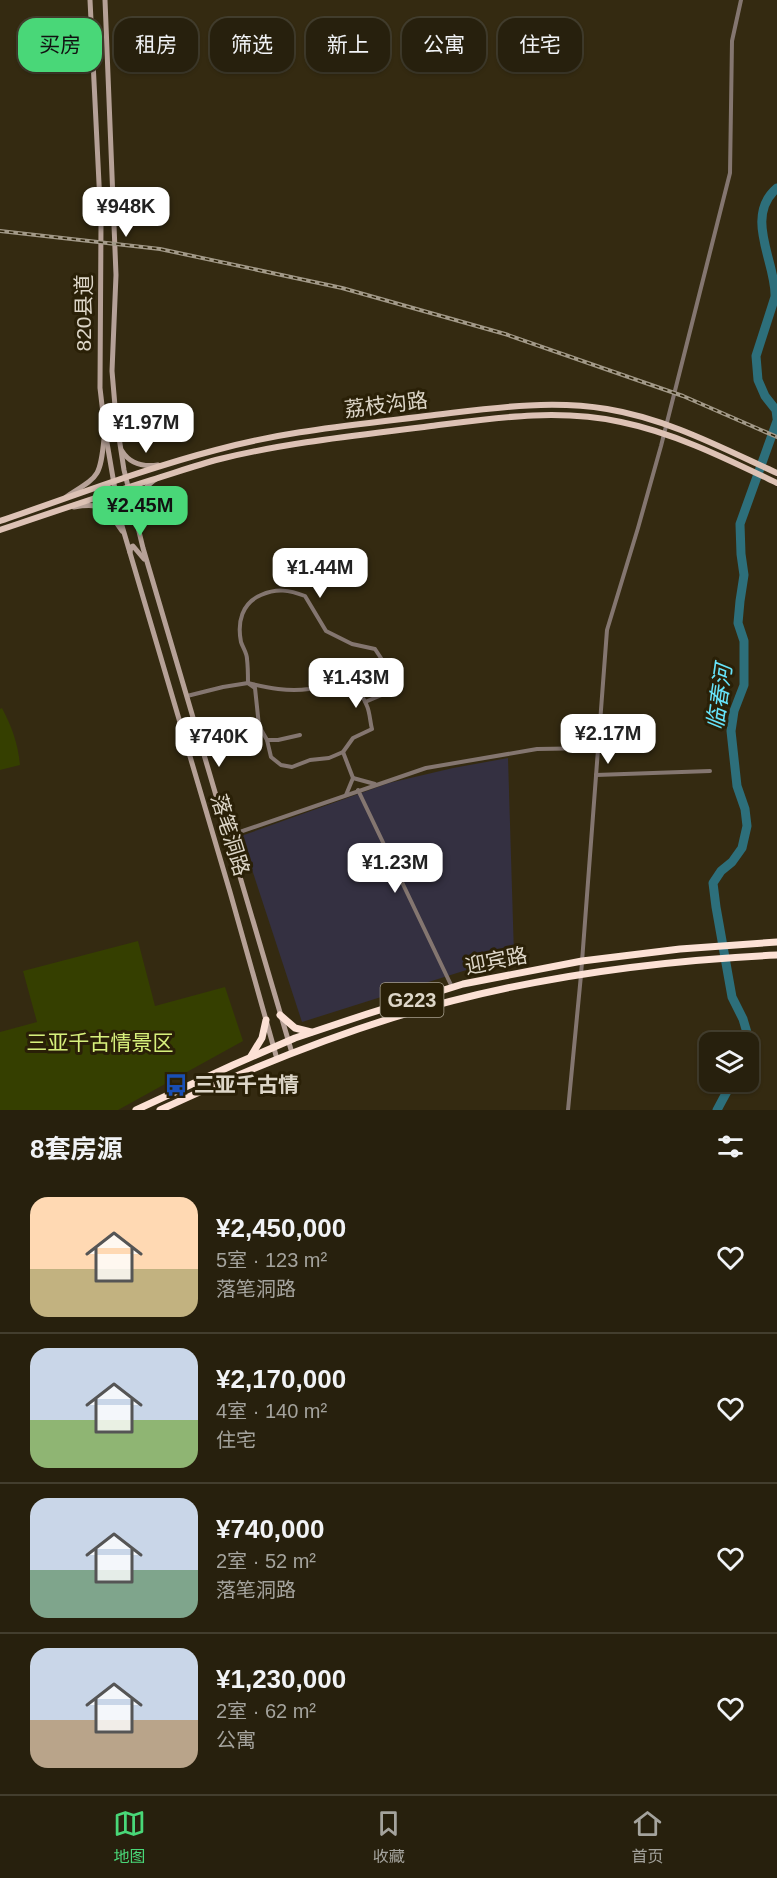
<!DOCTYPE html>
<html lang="zh">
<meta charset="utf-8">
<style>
body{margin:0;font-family:Helvetica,"Noto Sans SC",sans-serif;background:#2f2816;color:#f1f3f6;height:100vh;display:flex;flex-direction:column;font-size:22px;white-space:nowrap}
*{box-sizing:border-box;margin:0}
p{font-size:20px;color:#a4a39d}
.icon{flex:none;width:33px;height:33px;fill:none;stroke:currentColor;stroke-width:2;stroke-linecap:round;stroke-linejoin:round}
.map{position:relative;height:1110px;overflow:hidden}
.panel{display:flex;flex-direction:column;background:#27200d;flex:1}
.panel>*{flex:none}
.guide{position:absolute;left:18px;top:18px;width:741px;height:54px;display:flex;gap:12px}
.tools{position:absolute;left:699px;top:1032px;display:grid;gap:12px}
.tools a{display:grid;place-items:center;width:60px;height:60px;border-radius:12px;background:#27200d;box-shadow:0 2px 4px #0004,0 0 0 2px #433e2e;font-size:30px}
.price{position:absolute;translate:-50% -51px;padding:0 14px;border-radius:12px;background:#fff;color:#222;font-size:20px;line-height:39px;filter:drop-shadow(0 2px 3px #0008)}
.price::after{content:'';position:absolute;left:50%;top:36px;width:18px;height:14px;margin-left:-9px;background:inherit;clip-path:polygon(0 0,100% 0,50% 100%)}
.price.active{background:#49d778;color:#111}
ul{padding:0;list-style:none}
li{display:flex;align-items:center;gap:18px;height:150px;padding:0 30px}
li+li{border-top:2px solid #433e2e}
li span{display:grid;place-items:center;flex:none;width:168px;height:120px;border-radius:18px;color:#555}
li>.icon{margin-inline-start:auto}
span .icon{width:72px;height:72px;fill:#fffc;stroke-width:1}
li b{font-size:26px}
h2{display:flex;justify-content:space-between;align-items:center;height:72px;padding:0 30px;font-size:26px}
.pill{padding:0 21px;border-radius:18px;background:#27200d;box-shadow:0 2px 4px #0004,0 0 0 2px #433e2e;font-size:21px;line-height:54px}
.pill.active{background:#49d778;color:#111}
.menu{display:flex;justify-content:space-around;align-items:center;height:84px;border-top:2px solid #433e2e;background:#27200d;font-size:16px;color:#a4a39d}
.menu a{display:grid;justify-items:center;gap:3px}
.menu .active{color:#49d778}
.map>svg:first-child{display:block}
.medical{fill:#343041}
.green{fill:#353f00}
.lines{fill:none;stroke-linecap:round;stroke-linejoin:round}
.river{stroke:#2d6f7b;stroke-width:9}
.street{stroke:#847670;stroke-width:4}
.secondary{stroke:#b6a197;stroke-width:5}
.primary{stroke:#ddc2b5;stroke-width:6}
.highway{stroke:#fce1d5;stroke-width:7}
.rail-casing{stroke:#a29988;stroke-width:4}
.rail{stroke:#2a2007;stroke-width:1.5;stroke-dasharray:4.5;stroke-linecap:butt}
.labels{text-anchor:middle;stroke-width:6;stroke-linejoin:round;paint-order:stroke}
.shield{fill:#2a2007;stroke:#a79f8e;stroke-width:1.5}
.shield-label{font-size:20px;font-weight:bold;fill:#ddd6c8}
.street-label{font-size:21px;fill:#ddd6c8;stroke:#2a2007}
.park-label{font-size:21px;fill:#d7f07c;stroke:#2a2007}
.poi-label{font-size:21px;font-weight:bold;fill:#ddd6c8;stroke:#2a2007;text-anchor:start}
.water-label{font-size:22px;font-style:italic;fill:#66e4fb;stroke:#2a2007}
</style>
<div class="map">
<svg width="777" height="1110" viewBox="0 0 777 1110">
<rect width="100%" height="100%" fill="#342a11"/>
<polygon class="medical" points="508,758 514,955 302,1022 241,836 389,783 453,768"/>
<g class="green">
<path d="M 2,708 C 12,727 18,744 20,765 L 0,770 L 0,709 Z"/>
<polygon points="138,941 155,1006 225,987 243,1041 118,1110 0,1110 0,1032 37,1022 23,971"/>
</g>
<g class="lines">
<g class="river">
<path d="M 777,188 C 743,217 777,264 775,297 L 756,356 L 758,380 L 765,396 L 776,410 L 777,418"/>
<polyline points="746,1042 748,1036 743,1019 732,997 716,907 713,883 721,871 732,862 742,848 747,826 745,809 737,786 731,731 734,711 744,685 744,641 738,623 740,601 744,575 741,554 740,524 777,421"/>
<polyline points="717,1110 732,1082"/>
</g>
<g class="street">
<polyline points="187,696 223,687 248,683 255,688 259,726 267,740 278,740 300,735"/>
<path d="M 267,740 L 271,757 L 281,765 L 292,767 L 310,760 L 329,758 L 343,752 L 353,738 L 372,729 C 370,722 370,713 367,706 C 361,690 344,677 326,682 C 320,684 315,688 309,689 C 288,692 268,688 248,683 C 248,675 248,667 247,659 C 247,653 243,648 241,642 C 237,622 242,603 261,595 C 277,588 289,590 305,596 L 326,631 L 352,644 L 375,649 L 398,684 L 396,689 L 365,702"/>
<polyline points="343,752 353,778"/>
<polyline points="596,775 710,771"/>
<polyline points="358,790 452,987"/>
<polyline points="346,795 353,778 375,784"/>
<polyline points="228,836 426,768 537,749 598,748"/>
<polyline points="568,1110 581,975 607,630 638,528 661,446 730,173 732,41 741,0"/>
</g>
<g class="secondary">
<polyline points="90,0 101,224 100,388 105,431 120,519 230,892 277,1059"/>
<polyline points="105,0 116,275 112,371 116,418 124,470 143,548 292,1053"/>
<path d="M 122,451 C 130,464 143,467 158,465"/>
<path d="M 66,497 C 98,476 100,479 104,439"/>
<path d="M 74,507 C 103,502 107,508 122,531"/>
<path d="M 136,513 C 137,497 143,488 156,479"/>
<polyline points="130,552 131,547 133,546 144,559"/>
</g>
<g class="primary">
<path d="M 0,521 C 71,497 143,469 216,450 C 284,431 356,425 426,416 C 487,409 547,399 607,409 C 668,419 722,448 777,473"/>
<path d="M 0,530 C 50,513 100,496 151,480 C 174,473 197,465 220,459 C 289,442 361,435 431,426 C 494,418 558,408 621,422 C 675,433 727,459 777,483"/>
</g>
<g class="highway">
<polyline points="280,1015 295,1028 311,1032"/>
<polyline points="251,1056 262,1038 266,1020"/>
<polyline points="136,1110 233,1065 295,1038 367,1014 463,984 582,961 680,949 777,942"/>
<path d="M 160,1110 C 235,1075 312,1043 392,1018 C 516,979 647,961 777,955"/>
</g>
<g class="rail-casing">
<polyline id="rail" points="0,231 160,249 342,288 505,334 683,396 777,437"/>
</g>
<use href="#rail" class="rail"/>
</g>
<defs>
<g id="bus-bare" transform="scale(1.8)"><path d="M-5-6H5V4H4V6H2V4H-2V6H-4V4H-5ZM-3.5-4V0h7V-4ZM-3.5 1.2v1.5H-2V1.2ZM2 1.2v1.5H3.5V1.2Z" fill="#1a4fb4" stroke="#2a2007" stroke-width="2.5" paint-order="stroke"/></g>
</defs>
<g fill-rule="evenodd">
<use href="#bus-bare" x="176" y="1085"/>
</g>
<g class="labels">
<rect class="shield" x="380.5" y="983" width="63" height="34" rx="4.5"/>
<g class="shield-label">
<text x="412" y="1007">G223</text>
</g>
<g class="street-label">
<text transform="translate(84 313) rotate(-90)" y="7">820县道</text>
<text transform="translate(386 405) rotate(-7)" y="7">荔枝沟路</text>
<text transform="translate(230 835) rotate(73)" y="7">落笔洞路</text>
<text transform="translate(496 961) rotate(-11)" y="7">迎宾路</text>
</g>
<g class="park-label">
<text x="100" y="1050">三亚千古情景区</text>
</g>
<g class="poi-label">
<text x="194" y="1092">三亚千古情</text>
</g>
<g class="water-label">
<text transform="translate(719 697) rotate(-82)" y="8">临春河</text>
</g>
</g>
</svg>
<div class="tools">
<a><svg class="icon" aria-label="layers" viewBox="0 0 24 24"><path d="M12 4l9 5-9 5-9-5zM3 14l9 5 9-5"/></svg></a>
</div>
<b class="price" style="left:126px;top:238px">¥948K</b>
<b class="price" style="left:146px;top:454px">¥1.97M</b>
<b class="price active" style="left:140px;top:537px">¥2.45M</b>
<b class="price" style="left:320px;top:599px">¥1.44M</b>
<b class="price" style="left:356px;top:709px">¥1.43M</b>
<b class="price" style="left:608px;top:765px">¥2.17M</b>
<b class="price" style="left:219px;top:768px">¥740K</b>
<b class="price" style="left:395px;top:894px">¥1.23M</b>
<div class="guide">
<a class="pill active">买房</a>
<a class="pill">租房</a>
<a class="pill">筛选</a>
<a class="pill">新上</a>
<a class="pill">公寓</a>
<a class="pill">住宅</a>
</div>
</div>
<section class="panel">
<h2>8套房源<svg class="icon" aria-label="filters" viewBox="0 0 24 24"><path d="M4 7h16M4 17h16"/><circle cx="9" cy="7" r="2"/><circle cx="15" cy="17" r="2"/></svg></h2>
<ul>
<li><span style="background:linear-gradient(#ffd9b3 60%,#c2b280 0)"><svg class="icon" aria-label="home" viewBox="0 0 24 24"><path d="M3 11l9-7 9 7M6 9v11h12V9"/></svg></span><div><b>¥2,450,000</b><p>5室 · 123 m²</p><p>落笔洞路</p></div><svg class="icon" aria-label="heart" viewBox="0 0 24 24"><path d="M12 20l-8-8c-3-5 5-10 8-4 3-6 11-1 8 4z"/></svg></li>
<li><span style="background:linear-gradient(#c9d6e8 60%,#8fb573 0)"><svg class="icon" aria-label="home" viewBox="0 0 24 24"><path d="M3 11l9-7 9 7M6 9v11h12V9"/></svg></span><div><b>¥2,170,000</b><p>4室 · 140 m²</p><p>住宅</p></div><svg class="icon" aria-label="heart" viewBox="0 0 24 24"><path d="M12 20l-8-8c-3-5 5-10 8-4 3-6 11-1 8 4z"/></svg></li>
<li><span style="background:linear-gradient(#c9d6e8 60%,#7fa58c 0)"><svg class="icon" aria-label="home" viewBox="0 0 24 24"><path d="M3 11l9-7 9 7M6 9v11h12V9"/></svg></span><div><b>¥740,000</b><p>2室 · 52 m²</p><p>落笔洞路</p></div><svg class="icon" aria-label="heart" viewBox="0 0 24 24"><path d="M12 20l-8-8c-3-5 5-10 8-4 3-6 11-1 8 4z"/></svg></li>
<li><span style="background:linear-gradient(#c9d6e8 60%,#b9a48a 0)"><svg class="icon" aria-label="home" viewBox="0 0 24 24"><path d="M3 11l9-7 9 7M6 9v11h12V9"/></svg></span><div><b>¥1,230,000</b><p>2室 · 62 m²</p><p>公寓</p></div><svg class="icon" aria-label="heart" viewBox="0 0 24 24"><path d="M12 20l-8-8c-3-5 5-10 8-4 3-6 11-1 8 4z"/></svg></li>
</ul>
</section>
<nav class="menu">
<a class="active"><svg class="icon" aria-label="map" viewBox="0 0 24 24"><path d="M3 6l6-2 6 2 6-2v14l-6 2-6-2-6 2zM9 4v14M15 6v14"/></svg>地图</a>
<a><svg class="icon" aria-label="saved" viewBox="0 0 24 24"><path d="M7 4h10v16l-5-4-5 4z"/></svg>收藏</a>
<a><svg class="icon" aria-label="home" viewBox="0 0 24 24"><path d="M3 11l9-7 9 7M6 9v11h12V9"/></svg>首页</a>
</nav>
